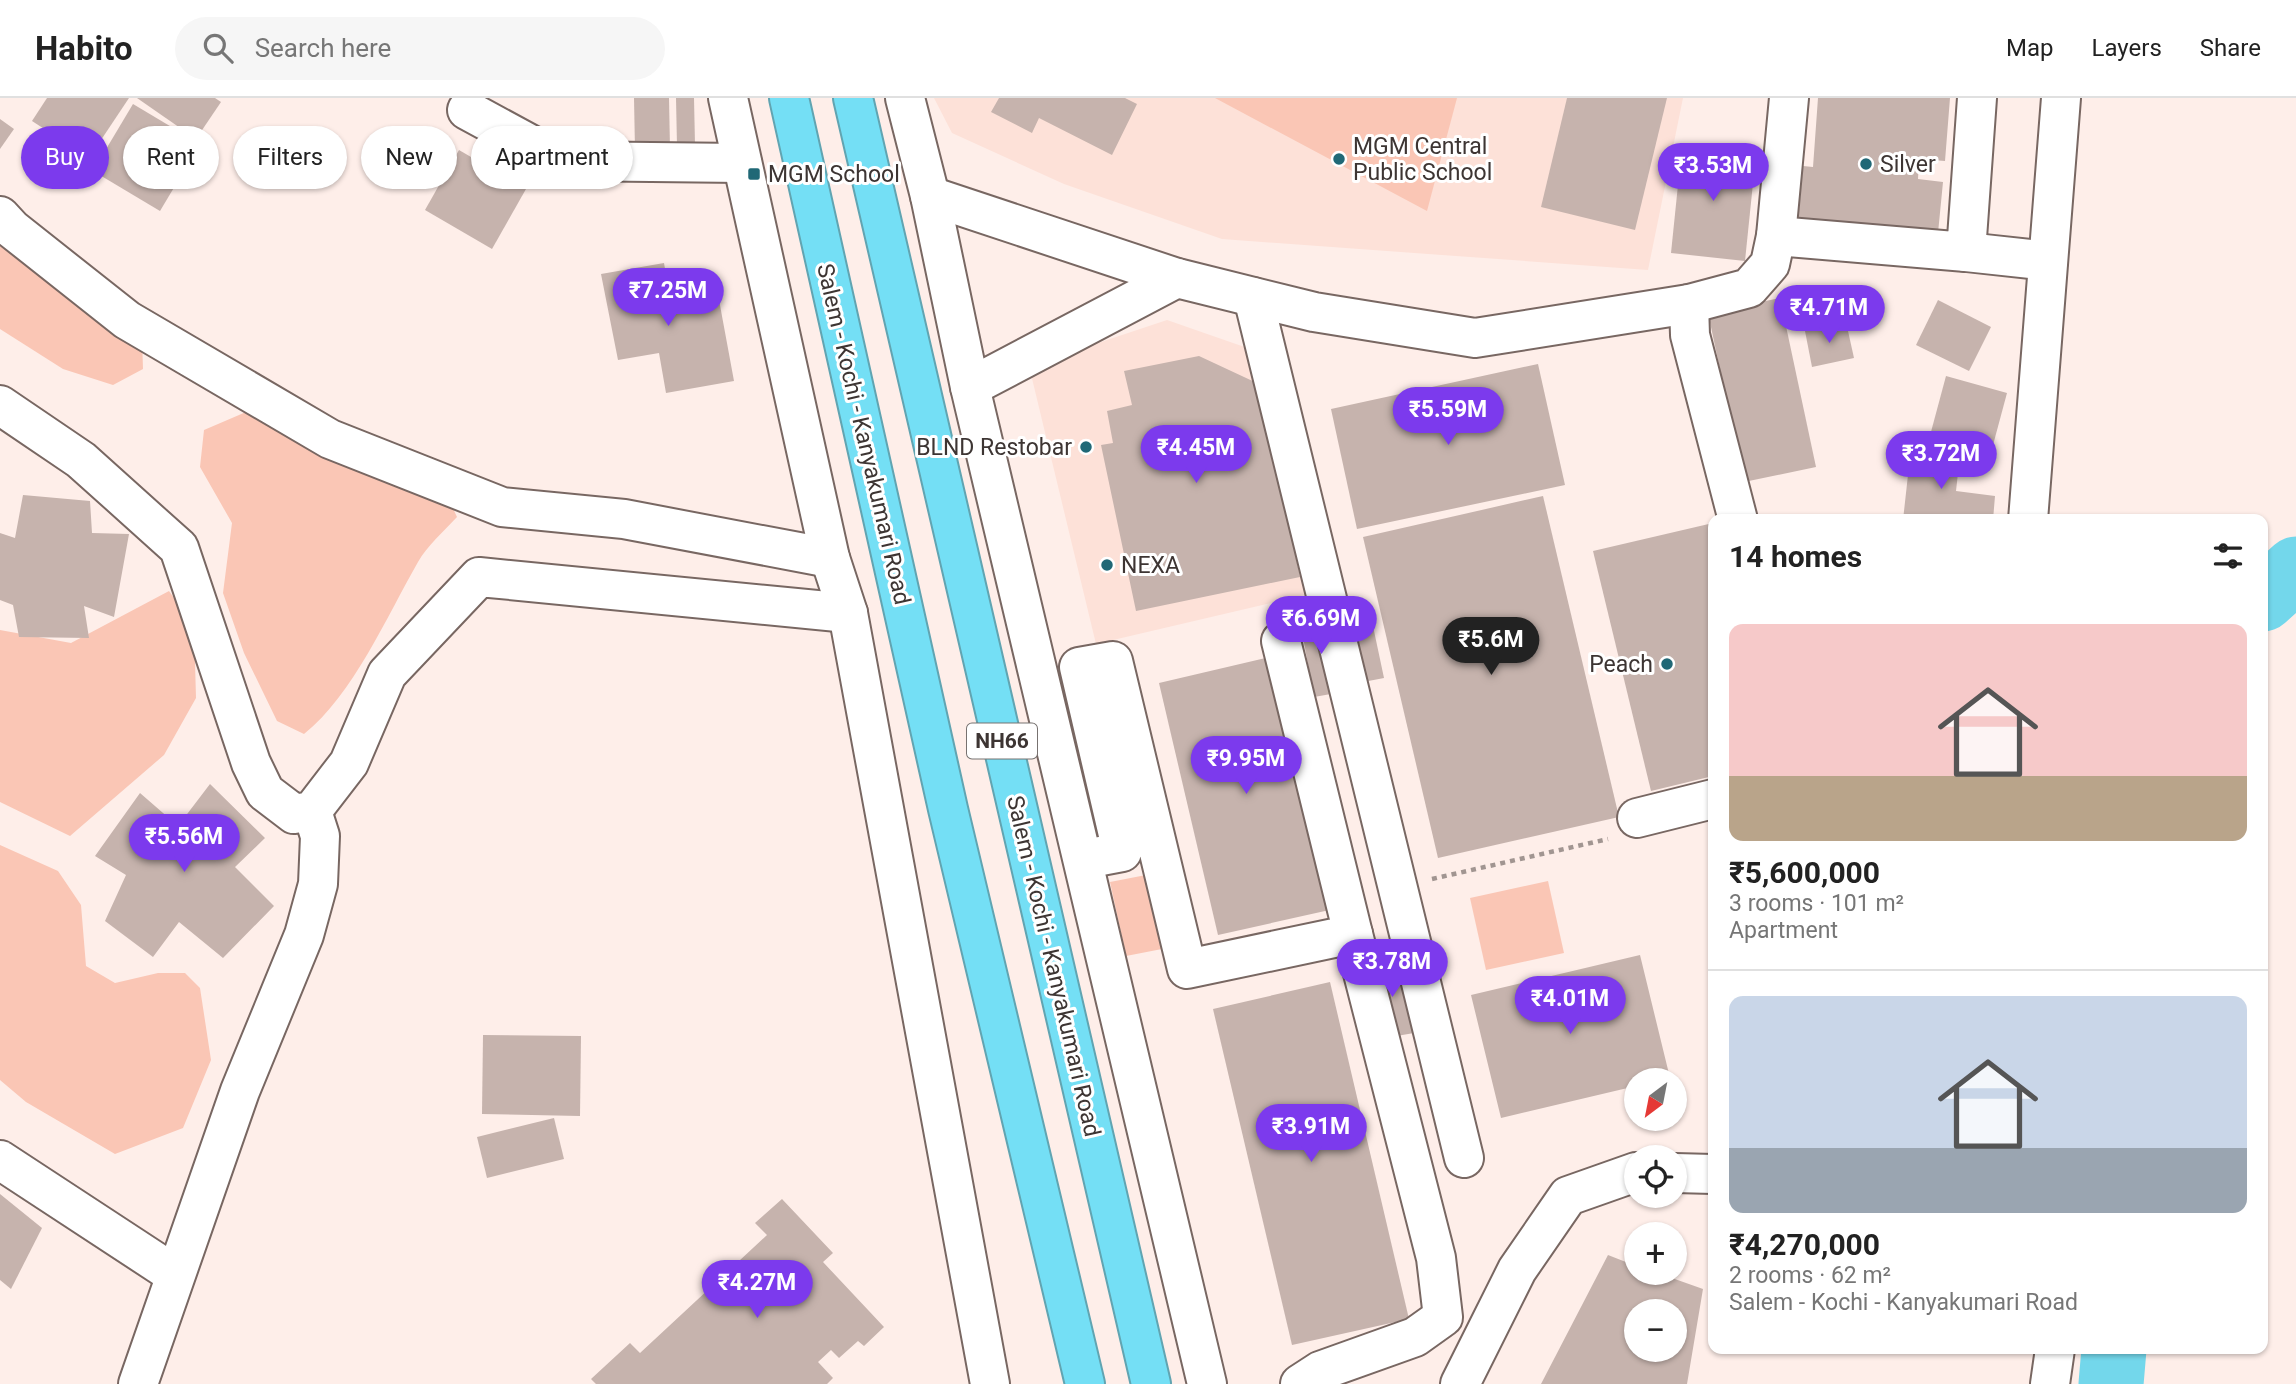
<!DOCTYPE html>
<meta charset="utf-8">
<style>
body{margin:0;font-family:Roboto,sans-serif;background:#f6f6f6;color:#222;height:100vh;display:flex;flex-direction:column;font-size:26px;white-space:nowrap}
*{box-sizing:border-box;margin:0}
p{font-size:23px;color:#767676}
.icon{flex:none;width:38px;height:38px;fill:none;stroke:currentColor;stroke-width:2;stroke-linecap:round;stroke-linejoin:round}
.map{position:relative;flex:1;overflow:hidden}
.side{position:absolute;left:1708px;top:416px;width:560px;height:840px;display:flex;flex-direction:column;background:#fff;border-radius:14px;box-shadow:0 2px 5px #0004}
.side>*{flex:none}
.hud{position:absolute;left:21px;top:28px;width:665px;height:63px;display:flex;gap:14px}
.needle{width:46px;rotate:212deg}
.tools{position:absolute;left:1624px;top:970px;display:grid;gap:14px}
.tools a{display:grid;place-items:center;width:63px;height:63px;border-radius:50%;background:#fff;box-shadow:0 2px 5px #0004;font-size:35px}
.price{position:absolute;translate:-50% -60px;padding:0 16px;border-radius:24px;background:#7c3aed;color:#fff;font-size:23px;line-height:46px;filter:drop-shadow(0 2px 4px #0008)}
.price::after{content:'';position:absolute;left:50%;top:42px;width:21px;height:16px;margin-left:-10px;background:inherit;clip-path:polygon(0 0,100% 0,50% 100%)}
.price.active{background:#222;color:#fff}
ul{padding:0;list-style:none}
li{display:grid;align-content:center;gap:14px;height:371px;padding:0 21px}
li+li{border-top:2px solid #e0e0e0}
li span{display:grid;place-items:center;height:217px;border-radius:14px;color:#555}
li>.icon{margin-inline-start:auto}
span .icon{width:126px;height:126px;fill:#fffc;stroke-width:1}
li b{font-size:30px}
h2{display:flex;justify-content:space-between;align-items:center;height:84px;padding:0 21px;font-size:30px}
.chip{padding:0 24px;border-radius:32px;background:#fff;box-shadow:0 2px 5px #0004;font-size:24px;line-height:63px}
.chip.active{background:#7c3aed;color:#fff}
header{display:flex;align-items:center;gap:42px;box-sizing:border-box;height:98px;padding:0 35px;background:#fff;border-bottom:2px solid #e0e0e0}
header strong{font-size:33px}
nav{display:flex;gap:38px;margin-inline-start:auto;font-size:24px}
.search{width:490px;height:63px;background:#f6f6f6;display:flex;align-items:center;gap:18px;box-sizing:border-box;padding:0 24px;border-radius:38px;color:#767676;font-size:26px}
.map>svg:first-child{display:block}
.built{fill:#fde1d8}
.green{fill:#fac6b5}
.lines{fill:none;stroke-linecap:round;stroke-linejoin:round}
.river{stroke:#73d7eb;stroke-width:65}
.building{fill:#c6b3ad;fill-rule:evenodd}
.minor-casing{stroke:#786762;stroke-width:42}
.highway-casing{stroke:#61a4b1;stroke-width:42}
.path{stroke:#a19591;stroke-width:4.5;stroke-dasharray:5 5;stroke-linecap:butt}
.minor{stroke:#fff;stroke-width:38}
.highway{stroke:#74dff5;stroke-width:38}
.poi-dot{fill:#206876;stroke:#fff;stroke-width:2.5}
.labels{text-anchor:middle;stroke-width:6;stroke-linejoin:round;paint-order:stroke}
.shield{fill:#fff;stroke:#777270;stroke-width:2}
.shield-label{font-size:21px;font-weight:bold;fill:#3d3533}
.poi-label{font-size:23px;fill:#3d3533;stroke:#fff;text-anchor:start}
.street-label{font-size:23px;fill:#3d3533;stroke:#fff}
</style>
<header>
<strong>Habito</strong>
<div class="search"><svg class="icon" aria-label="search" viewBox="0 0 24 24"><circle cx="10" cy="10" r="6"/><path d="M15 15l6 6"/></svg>Search here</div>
<nav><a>Map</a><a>Layers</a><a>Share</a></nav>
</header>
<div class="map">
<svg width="2296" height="1286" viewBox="0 0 2296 1286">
<rect width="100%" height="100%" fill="#feeee9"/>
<g class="built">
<polygon points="934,0 1683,0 1648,172 1222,141 1064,86 952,35"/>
<polygon points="1167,222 1256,253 1313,495 1096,546 1029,268"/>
</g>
<g class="green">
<polygon points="1215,0 1457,0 1427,113"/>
<polygon points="0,141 142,240 143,271 113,287 63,271 0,231"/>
<path d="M 253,311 L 444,391 L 457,419 C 444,433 427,448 418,464 C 387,518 353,597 304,636 L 277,623 L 244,555 L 223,495 L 232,425 L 200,369 L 204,332 Z"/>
<polygon points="169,493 194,528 196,600 164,657 70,738 0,704 0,532 71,545"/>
<polygon points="0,747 58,773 81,807 86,868 115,885 158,875 185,875 200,890 211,962 183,1030 115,1056 26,1004 0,982"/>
<polygon points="1146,777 1162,851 1126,858 1110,784"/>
<polygon points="1548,783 1564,855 1486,872 1470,800"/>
</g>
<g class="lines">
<g class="river">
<polyline points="2263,501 2296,471"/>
<polyline points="2111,1286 2114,1251"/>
</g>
</g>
<g class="building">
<polygon points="47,0 129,0 89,60 32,23"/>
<polygon points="137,0 215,0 221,4 196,41"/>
<polygon points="634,0 669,0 670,51 635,52"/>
<polygon points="676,0 694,0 695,47 677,48"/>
<polygon points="999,0 1125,0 1137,6 1112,57 1039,20 1032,35 991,14"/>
<polygon points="1567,0 1667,0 1635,132 1541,109"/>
<polygon points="1818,0 1950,0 1945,63 1919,61 1918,81 1943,84 1938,135 1798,123 1803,68 1813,69"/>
<polygon points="133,6 200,46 160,113 93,73"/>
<polygon points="0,21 14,31 0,51"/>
<polygon points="1682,48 1756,56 1745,163 1671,155"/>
<polygon points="459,52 526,91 492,151 425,112"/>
<polygon points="664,165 670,200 717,191 734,283 666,295 659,255 618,262 601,176"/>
<polygon points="1780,200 1816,369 1744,384 1708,215"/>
<polygon points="1938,202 1991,229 1969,273 1916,247"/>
<polygon points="1846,224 1854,260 1812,269 1805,233"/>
<polygon points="1199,258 1259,286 1300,479 1136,513 1101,347 1113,345 1107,313 1132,307 1124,273"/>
<polygon points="1538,266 1565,387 1357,431 1331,311"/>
<polygon points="1946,278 2007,295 1989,362 1928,345"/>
<polygon points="1911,350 1960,357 1956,393 1995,398 1993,422 1903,422"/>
<polygon points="23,397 90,403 92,435 129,436 114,519 84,508 89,540 19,539 13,507 0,502 0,435 15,440"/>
<polygon points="1543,398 1619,719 1438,760 1363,439"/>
<polygon points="1713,425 1713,678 1651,693 1593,453"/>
<polygon points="1370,514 1384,580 1358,585 1343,519"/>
<polygon points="1327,517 1342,594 1314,599 1300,523"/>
<polygon points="1274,558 1334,811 1218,837 1159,585"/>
<polygon points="210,686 265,740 235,769 274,808 223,860 179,824 153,859 105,823 126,777 95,758 140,695 178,728"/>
<polygon points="1640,857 1670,980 1636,982 1636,988 1501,1020 1471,897"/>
<polygon points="1399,861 1414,935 1385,940 1370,867"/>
<polygon points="1330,884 1409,1221 1292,1247 1213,911"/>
<polygon points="483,937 581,938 580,1018 482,1016"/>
<polygon points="554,1020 564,1061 487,1080 477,1039"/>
<polygon points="0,1096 42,1130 11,1191 0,1182"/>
<polygon points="782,1101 833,1155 823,1164 884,1229 864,1248 858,1243 839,1260 831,1252 818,1264 833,1280 827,1286 596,1286 591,1281 630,1245 640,1255 767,1137 755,1125"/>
<path d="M 1608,1157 L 1636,1168 L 1636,1174 L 1655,1174 L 1703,1191 L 1687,1286 L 1541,1286 ZM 1636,1213 L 1675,1213 L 1675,1251 L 1636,1251 Z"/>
</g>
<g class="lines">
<g class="minor-casing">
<g id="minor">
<polyline points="728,0 830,460 848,515 990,1286"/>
<polyline points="905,0 930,98 970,289 1207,1286"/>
<polyline points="467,12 561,63 742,65"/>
<polyline points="930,98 1177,180 1314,214 1475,240 1689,206 1749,190 1770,166 1776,138 1789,0"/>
<polyline points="0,118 12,131 127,222 330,341 502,409 624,421 830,460"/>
<polyline points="1776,138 1966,154 1977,0"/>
<polyline points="1966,154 2048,163"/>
<polyline points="1253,199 1464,1060"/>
<polyline points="1689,206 1690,237 1738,422"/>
<polyline points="970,289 1177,180"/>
<polyline points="0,307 81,362 179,450 251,665 265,694 294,716 312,713 349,665 387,576 479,479 848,515"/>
<polyline points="2028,422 2061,0"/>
<polyline points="1637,720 1713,701"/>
<polyline points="1085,761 1122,754 1079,569 1113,563 1187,871 1353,836 1281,543"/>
<polyline points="0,1062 174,1176"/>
<polyline points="1675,1075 1713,1076"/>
<polyline points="138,1286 240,993 304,837 318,786 320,738 312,713"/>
<polyline points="1300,1286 1320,1273 1415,1239 1443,1219 1436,1160 1353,836"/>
<polyline points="1460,1286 1517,1172 1568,1098 1636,1074"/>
<polyline points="2050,1286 2055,1251"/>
</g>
</g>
<g class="highway-casing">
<g id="highway">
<polyline points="789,0 948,711 1085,1286"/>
<polyline points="853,0 1151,1286"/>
</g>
</g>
<polyline class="path" points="1432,781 1608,741"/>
<use href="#minor" class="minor"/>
<use href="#highway" class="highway"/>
</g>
<g class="poi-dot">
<circle cx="1339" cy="61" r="7"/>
<circle cx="1866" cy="66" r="7"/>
<rect x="747" y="69" width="14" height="14" rx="3.5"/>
<circle cx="1086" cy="349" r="7"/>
<circle cx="1107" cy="467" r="7"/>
<circle cx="1667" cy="566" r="7"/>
</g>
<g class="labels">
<rect class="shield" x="967" y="625.5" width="70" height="35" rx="5"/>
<g class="shield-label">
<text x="1002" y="650">NH66</text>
</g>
<g class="poi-label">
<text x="1353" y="56">MGM Central<tspan x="1353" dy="26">Public School</tspan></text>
<text x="1880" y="74">Silver</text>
<text x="768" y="84">MGM School</text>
<text x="1072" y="357" text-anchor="end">BLND Restobar</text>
<text x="1121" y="475">NEXA</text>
<text x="1653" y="574" text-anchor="end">Peach</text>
</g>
<g class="street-label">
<text transform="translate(864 336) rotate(77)" y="8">Salem - Kochi - Kanyakumari Road</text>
<text transform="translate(1054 868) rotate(77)" y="8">Salem - Kochi - Kanyakumari Road</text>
</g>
</g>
</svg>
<div class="tools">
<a><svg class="needle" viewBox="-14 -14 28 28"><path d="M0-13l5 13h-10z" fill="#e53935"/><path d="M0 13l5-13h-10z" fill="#767676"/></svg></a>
<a><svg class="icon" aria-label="locate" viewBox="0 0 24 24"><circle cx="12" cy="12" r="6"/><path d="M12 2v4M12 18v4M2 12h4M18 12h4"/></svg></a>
<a>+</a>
<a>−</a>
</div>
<b class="price" style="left:1713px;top:105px">₹3.53M</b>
<b class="price" style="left:668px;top:230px">₹7.25M</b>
<b class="price" style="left:1829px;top:247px">₹4.71M</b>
<b class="price" style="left:1448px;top:349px">₹5.59M</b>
<b class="price" style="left:1196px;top:387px">₹4.45M</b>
<b class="price" style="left:1941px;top:393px">₹3.72M</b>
<b class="price" style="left:1321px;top:558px">₹6.69M</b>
<b class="price active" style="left:1491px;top:579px">₹5.6M</b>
<b class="price" style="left:1246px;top:698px">₹9.95M</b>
<b class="price" style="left:184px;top:776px">₹5.56M</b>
<b class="price" style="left:1392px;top:901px">₹3.78M</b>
<b class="price" style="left:1570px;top:938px">₹4.01M</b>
<b class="price" style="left:1311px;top:1066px">₹3.91M</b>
<b class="price" style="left:757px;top:1222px">₹4.27M</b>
<div class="hud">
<a class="chip active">Buy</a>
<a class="chip">Rent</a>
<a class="chip">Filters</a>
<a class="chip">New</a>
<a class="chip">Apartment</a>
</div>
<section class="side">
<h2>14 homes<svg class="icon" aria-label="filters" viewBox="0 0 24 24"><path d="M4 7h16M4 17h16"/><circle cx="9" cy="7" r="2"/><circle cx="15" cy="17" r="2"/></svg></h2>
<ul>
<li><span style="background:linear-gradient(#f6c9c9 70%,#b9a48a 0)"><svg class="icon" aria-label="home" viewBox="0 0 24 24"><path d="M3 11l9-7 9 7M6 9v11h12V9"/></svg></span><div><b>₹5,600,000</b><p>3 rooms · 101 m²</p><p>Apartment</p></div></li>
<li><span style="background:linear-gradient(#c9d6e8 70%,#9aa5b1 0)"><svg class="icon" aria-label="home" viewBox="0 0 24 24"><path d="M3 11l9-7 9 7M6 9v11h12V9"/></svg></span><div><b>₹4,270,000</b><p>2 rooms · 62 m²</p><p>Salem - Kochi - Kanyakumari Road</p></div></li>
</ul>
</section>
</div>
